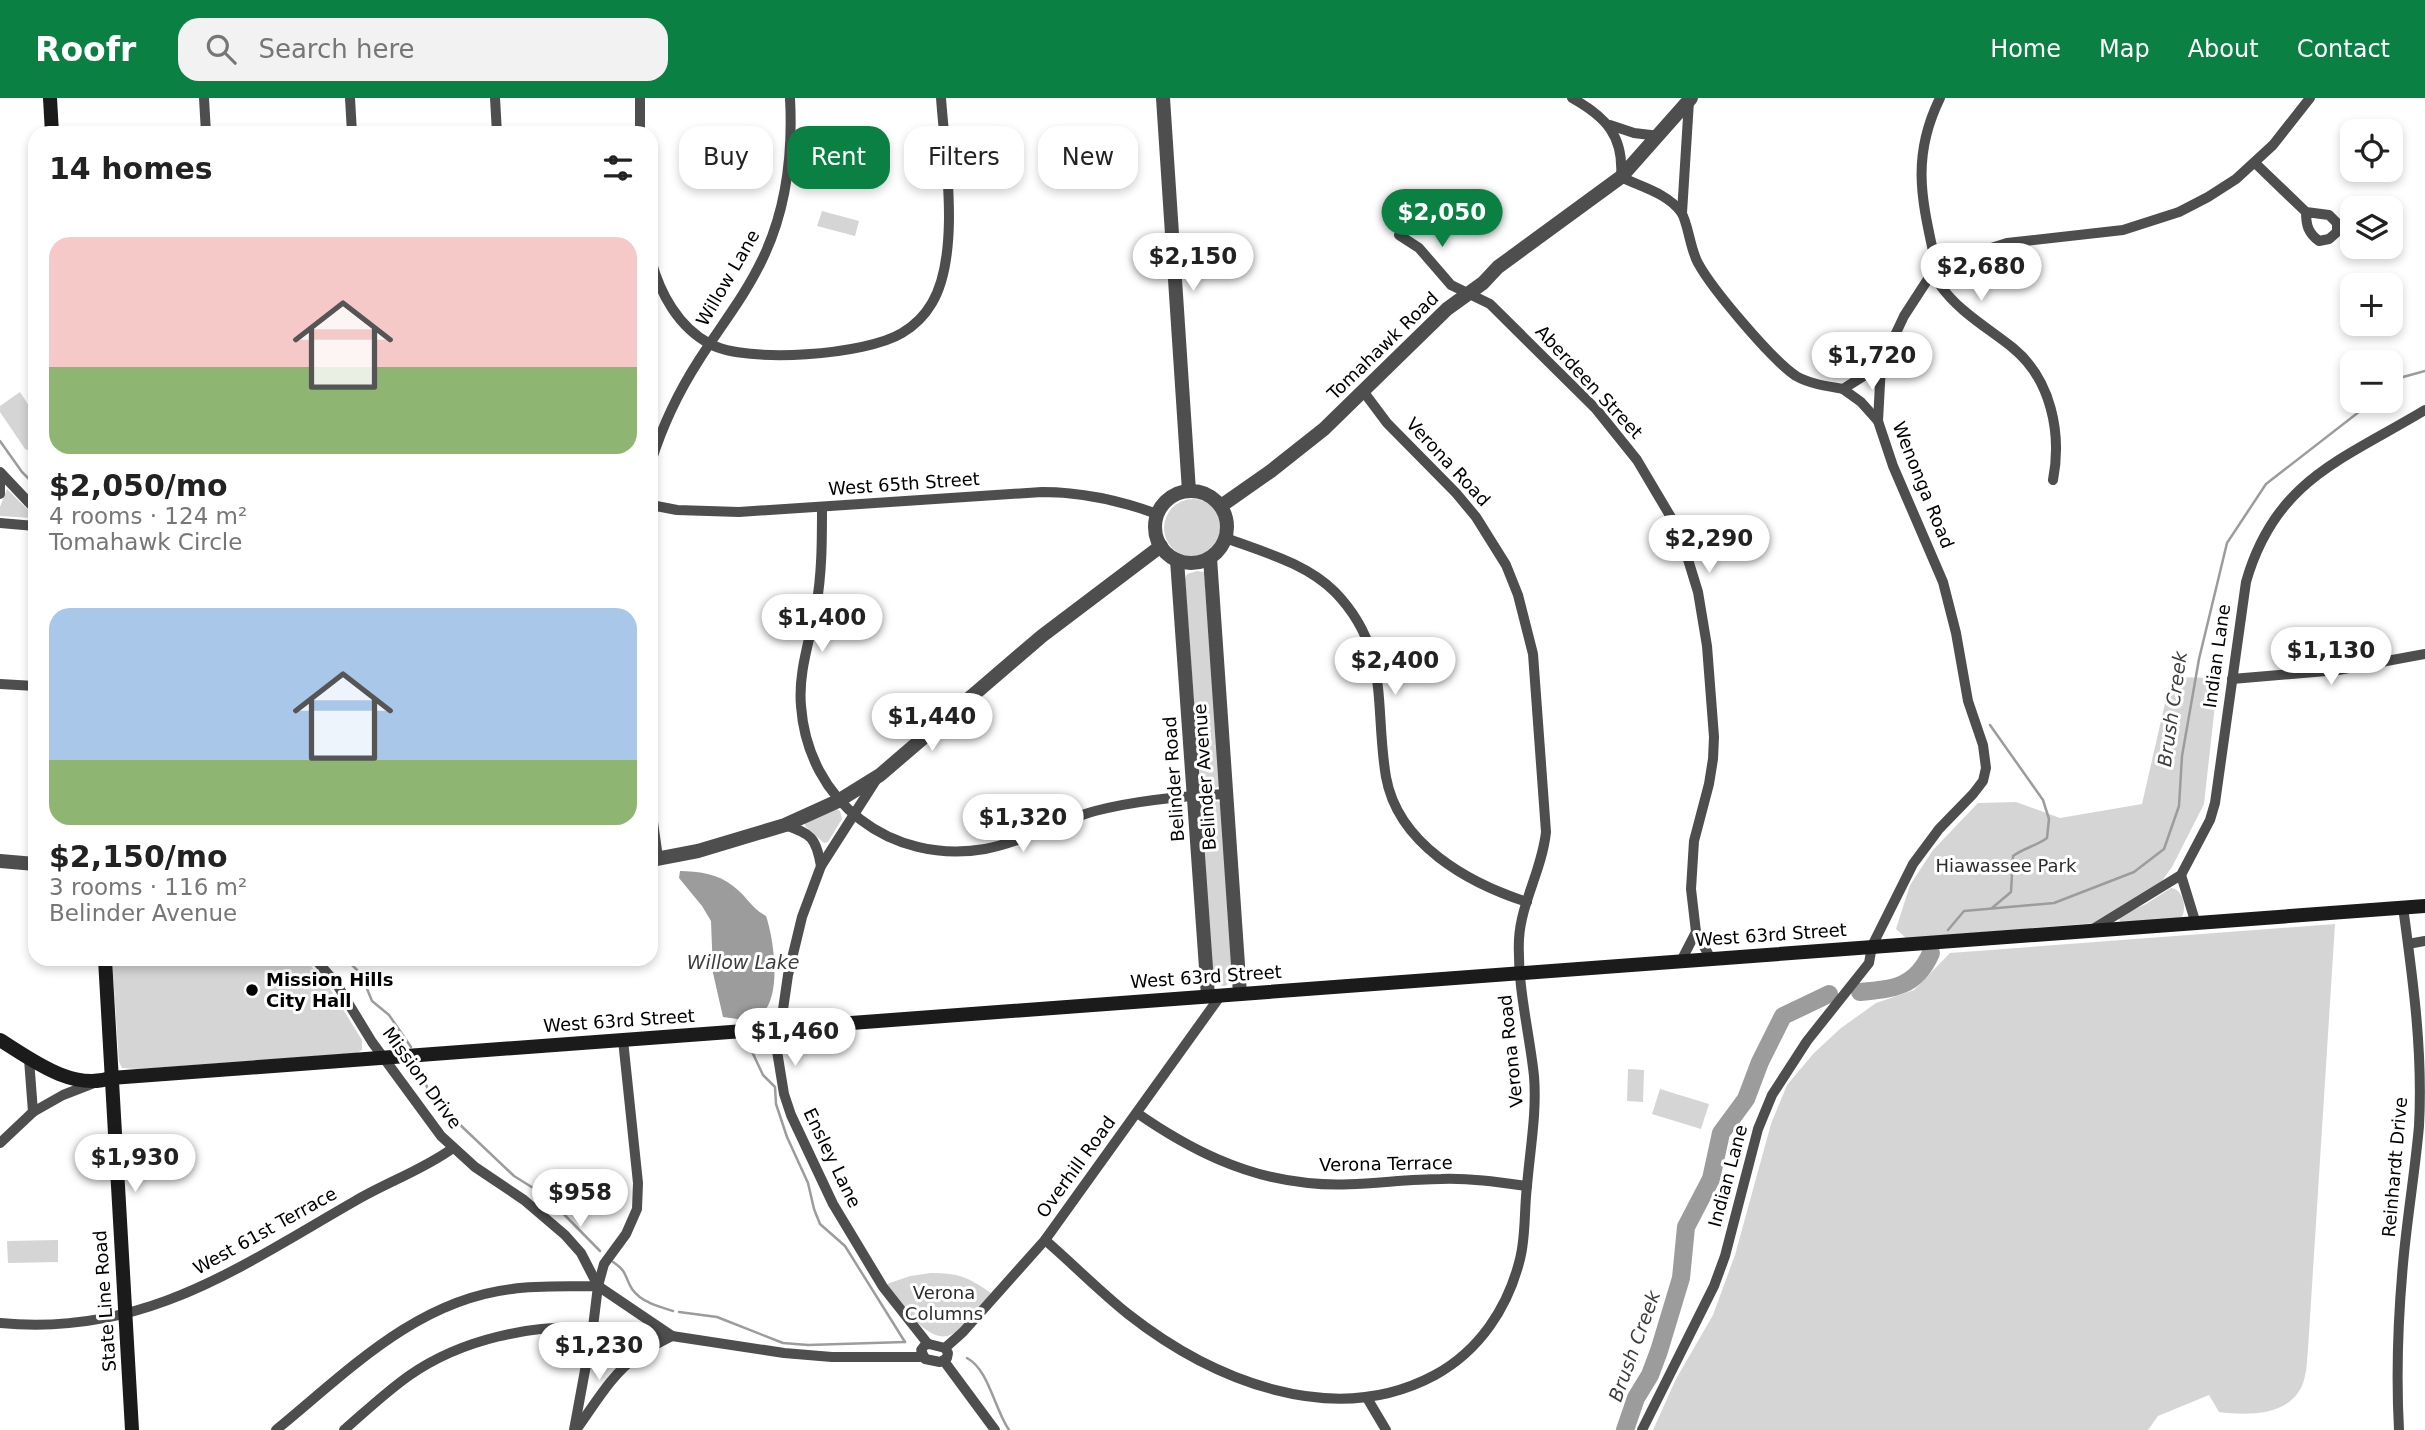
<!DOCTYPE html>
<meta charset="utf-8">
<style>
body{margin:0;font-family:"DejaVu Sans",sans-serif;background:#f2f2f2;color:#222;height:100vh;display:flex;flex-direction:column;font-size:26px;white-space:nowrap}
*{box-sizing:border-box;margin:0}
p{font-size:23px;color:#767676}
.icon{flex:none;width:38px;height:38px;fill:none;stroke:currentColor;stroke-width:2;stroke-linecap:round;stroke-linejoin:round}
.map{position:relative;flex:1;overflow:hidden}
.details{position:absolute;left:28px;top:28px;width:630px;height:840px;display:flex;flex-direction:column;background:#fff;border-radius:21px;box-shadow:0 4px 10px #0003}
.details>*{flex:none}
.guide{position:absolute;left:679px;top:28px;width:665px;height:63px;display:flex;gap:14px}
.tools{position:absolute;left:2340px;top:21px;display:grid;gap:14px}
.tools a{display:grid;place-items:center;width:63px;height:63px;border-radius:14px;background:#fff;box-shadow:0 4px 10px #0003;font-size:35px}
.price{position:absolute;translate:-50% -60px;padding:0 16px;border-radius:24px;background:#fff;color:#222;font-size:23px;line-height:46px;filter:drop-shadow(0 2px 4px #0008)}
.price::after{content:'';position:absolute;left:50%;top:42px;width:21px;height:16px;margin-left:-10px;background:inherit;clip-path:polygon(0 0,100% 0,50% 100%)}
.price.active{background:#0b8043;color:#fff}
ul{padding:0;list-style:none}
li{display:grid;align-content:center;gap:14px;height:371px;padding:0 21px}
li span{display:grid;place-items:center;height:217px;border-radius:21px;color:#555}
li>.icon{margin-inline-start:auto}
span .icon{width:126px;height:126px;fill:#fffc;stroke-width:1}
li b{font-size:30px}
h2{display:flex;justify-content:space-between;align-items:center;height:84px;padding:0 21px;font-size:30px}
.chip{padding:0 24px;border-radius:21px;background:#fff;box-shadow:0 4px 10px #0003;font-size:24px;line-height:63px}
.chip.active{background:#0b8043;color:#fff}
header{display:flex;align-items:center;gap:42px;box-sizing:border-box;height:98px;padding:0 35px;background:#0b8043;color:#fff}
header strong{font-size:33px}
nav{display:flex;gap:38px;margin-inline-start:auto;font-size:24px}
.search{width:490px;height:63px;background:#f2f2f2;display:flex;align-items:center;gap:18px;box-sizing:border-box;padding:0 24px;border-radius:21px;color:#767676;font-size:26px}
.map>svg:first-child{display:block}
.green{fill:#d5d5d5}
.water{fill:#9c9c9c}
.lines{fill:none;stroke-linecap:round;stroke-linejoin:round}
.stream{stroke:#9c9c9c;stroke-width:2.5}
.river{stroke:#9c9c9c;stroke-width:18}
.minor{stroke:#4e4e4e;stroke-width:10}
.tertiary{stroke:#4e4e4e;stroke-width:14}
.secondary{stroke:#1b1b1b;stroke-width:14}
.poi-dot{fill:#000;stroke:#fff;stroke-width:2.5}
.labels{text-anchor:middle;stroke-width:6;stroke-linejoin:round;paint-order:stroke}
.street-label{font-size:18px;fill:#000;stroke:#fff}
.park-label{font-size:18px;fill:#2c2c2c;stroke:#fff}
.poi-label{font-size:18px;font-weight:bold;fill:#000;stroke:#fff;text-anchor:start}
.water-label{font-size:19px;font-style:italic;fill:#3d3d3d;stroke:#fff}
</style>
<header>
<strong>Roofr</strong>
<div class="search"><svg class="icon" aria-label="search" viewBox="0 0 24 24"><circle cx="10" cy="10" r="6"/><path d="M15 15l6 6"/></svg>Search here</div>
<nav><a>Home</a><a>Map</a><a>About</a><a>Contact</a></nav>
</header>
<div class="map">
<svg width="2425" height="1332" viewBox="0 0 2425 1332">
<rect width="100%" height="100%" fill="#fff"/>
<g class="green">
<polygon points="822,113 859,123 855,138 817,128"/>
<polygon points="20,294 35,317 35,349 30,353 25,351 0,314 0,308"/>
<polygon points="7,391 33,417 31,420 0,418 0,409"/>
<circle cx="1193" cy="430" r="29"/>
<path d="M 1197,473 L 1204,474 L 1220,688 C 1214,691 1205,693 1200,687 L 1185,481 L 1187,476 Z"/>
<polygon points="2171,579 2218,580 2204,706 2172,769 2159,787 2097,825 1906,840 1896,831 1910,787 1933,752 1978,705 2016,704 2060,720 2142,706"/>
<polygon points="1216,703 1222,705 1234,882 1225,888 1218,887 1213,880 1201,711 1204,705"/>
<polygon points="835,710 840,713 842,721 828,744 824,745 805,728 805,724"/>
<path d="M 2171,790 C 2183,791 2187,809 2182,819 L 2177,821 L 2120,824 L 2119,820 L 2122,817 L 2146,806 Z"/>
<path d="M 2335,826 L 2308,1251 C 2307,1260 2307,1270 2305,1278 C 2297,1318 2250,1318 2219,1314 L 2209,1297 L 2158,1318 L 2148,1332 L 1653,1332 L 1676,1281 L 1713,1217 L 1735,1157 L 1771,1026 L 1787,987 L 1814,955 L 1841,930 L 1876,905 L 1914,892 L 1950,855 Z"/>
<polygon points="112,861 305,861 329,889 362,942 362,952 357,955 138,971 122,970 119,964"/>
<polygon points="1628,971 1644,972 1643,1004 1627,1003"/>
<polygon points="1660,991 1709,1006 1701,1031 1652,1016"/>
<polygon points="58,1142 58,1164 8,1165 7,1143"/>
<path d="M 931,1175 C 959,1175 968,1179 991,1195 C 981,1207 962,1235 947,1238 C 925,1243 898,1202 887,1186 L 910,1178 Z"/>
</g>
<path class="water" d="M 680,773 C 697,773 719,776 733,788 C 746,797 751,810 766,818 C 774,841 784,907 756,920 C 746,924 733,920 723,919 L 713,875 L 711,823 L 702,808 L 679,780 Z"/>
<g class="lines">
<g class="stream">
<polyline points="2390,289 2403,279 2425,273"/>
<polyline points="0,343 22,374 35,387"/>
<path d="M 1990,627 L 2043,702 L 2049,721 L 2047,740 C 2036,748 2024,750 2013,758 L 2011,794 L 1992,810"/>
<polyline points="1948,832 1964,813 2054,805 2134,774 2164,751 2179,708 2182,658 2199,561 2227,445 2266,386 2373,303"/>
<polyline points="346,861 361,876 372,903 389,917 411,949"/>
<polyline points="747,943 763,977 775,989 776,1006 787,1039 808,1085 814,1111 820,1126 845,1148 905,1244"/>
<polyline points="418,967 429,994 455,1022 514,1078 546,1098 600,1153"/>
<path d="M 613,1164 C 628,1174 624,1178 632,1191 C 641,1204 659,1209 673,1213"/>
<polyline points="679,1214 717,1219 783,1245 808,1247 905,1244"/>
<path d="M 967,1260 C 989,1272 994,1310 1009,1332"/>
</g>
<g class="river">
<path d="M 1860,894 C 1894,891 1916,889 1931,855"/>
<polyline points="1625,1332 1636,1300 1650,1277 1659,1253 1681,1180 1686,1129 1711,1081 1721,1035 1746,1001 1760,964 1783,918 1829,896"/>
</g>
<g class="minor">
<polyline points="204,0 206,35"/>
<polyline points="350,0 352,35"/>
<polyline points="495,0 497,35"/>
<polyline points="640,0 640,35"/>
<path d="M 1572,0 C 1606,19 1624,38 1621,79 C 1641,89 1667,95 1681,114 C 1688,124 1690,151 1698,165 C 1712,191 1772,262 1796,278 C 1810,286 1827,288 1843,291 L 1881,267"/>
<path d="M 1940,0 C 1906,69 1927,117 1940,187 C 1958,213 1988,230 2013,250 C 2051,281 2062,335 2053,382"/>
<polyline points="1610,27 1634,35 1659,38"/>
<path d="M 2255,65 L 2306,114 C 2306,127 2308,135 2319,143 L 2329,141 L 2337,134 L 2337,125 L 2329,117 L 2306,114"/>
<polyline points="1682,115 1689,3"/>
<polyline points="1399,137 1419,150 1451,187 1490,206 1596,311 1637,362 1672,421 1686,455 1698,494 1707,548 1714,639 1713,661 1709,686 1694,743 1691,791 1696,834 1711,861"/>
<path d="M 651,162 C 660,195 678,229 710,246 C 747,266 866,257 902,235 C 914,228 925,217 932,205 C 961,156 945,56 941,0"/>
<polyline points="1843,291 1861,304 1878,323"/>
<path d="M 651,364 C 662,329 679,293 699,262 C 720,229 745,198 762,162 C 787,111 793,56 790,0"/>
<polyline points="1,375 35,411"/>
<polyline points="0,396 0,374"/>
<path d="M 651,407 L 677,412 L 739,414 L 1042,394 C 1083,394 1119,402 1157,416"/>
<path d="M 822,409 C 822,443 822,476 816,509 C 810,542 798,574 801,608 C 808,704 891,767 985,751 C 1023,744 1058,723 1095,713 C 1138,702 1181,698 1226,696"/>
<polyline points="0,425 35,428"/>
<path d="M 1226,440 C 1263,454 1306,465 1335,494 C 1391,552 1374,608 1386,679 C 1398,746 1468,785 1527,804"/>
<polyline points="2232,581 2338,572 2425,556"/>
<polyline points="0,586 35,588"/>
<polyline points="876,682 821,768 802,819 788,877 777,953 784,996 791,1017 833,1106 883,1189 928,1246"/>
<polyline points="651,710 658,760"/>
<path d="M 785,727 C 811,736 816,739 821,768"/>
<polyline points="2181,777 2196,826"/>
<path d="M 2093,831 L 2181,777 L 2210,722 L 2215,705 L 2246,484 C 2275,382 2342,362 2425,312"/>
<polyline points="2408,846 2425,843"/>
<polyline points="315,861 336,885 372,944 441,1038 475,1069 524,1102 565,1137 581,1155 598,1188 672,1238 784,1255 832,1259 924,1259"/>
<polyline points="1681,863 1696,834"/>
<polyline points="29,961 33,1014"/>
<path d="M 1137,1015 C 1189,1051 1244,1079 1308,1085 C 1353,1090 1397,1081 1441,1081 C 1470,1080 1498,1084 1527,1088"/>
<polyline points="0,1045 33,1014 63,997 94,985"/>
<path d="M 1045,1142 C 1073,1166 1099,1193 1128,1216 C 1212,1282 1333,1332 1435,1277 C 1479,1253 1508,1210 1520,1161 C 1526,1138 1524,1112 1527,1088 C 1530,1051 1537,1015 1534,978 C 1529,932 1517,888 1519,841 C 1521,805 1542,772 1546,734 L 1533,556 L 1518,497 L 1506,467 L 1476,419 L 1456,395 L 1387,325 L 1363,293"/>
<path d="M 0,1225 C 143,1239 238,1170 355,1103 C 387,1084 423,1072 453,1050"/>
<polygon points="929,1246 945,1250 948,1255 947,1260 940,1264 925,1261 921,1252 925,1247"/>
<polyline points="945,1250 963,1234 1045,1142 1221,897"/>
<polyline points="944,1263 995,1332"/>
<polyline points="1367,1300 1386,1332"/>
<path d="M 276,1332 C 347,1274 416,1202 512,1191 C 540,1187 569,1189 598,1188"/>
<path d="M 344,1332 C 366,1313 387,1293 410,1277 C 462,1241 532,1226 594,1230 C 619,1231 644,1235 669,1237"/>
<polyline points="574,1332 593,1229 598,1188 604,1166 626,1136 637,1111 638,1085 623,942"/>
<path d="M 576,1332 C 595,1306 611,1277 637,1258 C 648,1250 660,1244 672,1238"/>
<polyline points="1642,1332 1714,1188 1725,1158 1758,1031 1772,997 1807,943 1869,865 1872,848 1913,766 1939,731 1973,696 1983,683 1986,670 1983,647 1968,603 1956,535 1943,484 1893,368 1878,323 1881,267 1904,218 1928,181 1950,163 2007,145 2123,132 2179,114 2208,99 2236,81 2273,47 2310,0"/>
<path d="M 2399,1332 C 2396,1277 2398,1221 2403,1166 C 2407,1120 2415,1074 2419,1028 C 2423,954 2413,882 2403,809"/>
</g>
<g class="tertiary">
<polyline points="1163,0 1189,393"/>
<circle cx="1191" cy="429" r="36"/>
<polyline points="1221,408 1271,373 1324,331 1447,211 1483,185 1498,169 1621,79 1691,0"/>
<polyline points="1210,460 1240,896"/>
<polyline points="1177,462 1208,898"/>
<polyline points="651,762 698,753 785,727 838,703 880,677 1042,538 1161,448"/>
<polyline points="0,763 35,766"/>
</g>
<g class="secondary">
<polyline points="50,0 52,35"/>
<polyline points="105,861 132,1332"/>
<path d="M 0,942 C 32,962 72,993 111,980 L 2425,808"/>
</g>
</g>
<circle class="poi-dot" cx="252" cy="892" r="7"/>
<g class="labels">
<g class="street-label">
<text transform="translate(728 180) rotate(-60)" y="6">Willow Lane</text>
<text transform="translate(1383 248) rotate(-44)" y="6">Tomahawk Road</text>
<text transform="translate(1589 284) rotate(47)" y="6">Aberdeen Street</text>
<text transform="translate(1448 364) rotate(47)" y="6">Verona Road</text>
<text transform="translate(904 386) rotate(-4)" y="6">West 65th Street</text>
<text transform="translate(1923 387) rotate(68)" y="6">Wenonga Road</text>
<text transform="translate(2217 558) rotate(-82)" y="6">Indian Lane</text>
<text transform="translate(1205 679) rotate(-94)" y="6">Belinder Avenue</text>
<text transform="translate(1174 681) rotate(-94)" y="6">Belinder Road</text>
<text transform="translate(1771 837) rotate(-4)" y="6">West 63rd Street</text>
<text transform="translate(1206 879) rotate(-4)" y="6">West 63rd Street</text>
<text transform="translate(619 923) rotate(-4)" y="6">West 63rd Street</text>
<text transform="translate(1511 953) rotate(-96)" y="6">Verona Road</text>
<text transform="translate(422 980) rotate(54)" y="6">Mission Drive</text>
<text transform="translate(832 1060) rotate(64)" y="6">Ensley Lane</text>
<text transform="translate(1386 1066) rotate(-1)" y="6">Verona Terrace</text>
<text transform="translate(1076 1069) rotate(-54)" y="6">Overhill Road</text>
<text transform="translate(2395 1069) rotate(-85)" y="6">Reinhardt Drive</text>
<text transform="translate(1728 1078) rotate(-75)" y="6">Indian Lane</text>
<text transform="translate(265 1133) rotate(-29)" y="6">West 61st Terrace</text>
<text transform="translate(105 1203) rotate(-94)" y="6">State Line Road</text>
</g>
<g class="park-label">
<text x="2006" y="774">Hiawassee Park</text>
<text x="944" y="1201">Verona<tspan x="944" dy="21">Columns</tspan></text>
</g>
<g class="poi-label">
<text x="266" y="888">Mission Hills<tspan x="266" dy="21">City Hall</tspan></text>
</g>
<g class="water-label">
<text transform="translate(2172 611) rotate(-82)" y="7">Brush Creek</text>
<text x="743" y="871">Willow Lake</text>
<text transform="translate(1634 1248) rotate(-70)" y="7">Brush Creek</text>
</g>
</g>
</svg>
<div class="tools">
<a><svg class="icon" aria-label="locate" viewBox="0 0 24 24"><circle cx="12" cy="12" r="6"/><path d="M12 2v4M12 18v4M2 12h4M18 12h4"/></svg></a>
<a><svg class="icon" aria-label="layers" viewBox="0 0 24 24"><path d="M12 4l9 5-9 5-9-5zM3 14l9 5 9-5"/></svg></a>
<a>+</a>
<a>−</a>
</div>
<b class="price active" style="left:1442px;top:151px">$2,050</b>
<b class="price" style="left:1193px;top:195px">$2,150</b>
<b class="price" style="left:1981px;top:205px">$2,680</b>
<b class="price" style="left:1872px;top:294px">$1,720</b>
<b class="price" style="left:1709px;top:477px">$2,290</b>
<b class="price" style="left:822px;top:556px">$1,400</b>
<b class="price" style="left:2331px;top:589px">$1,130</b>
<b class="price" style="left:1395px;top:599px">$2,400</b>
<b class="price" style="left:932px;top:655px">$1,440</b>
<b class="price" style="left:1023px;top:756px">$1,320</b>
<b class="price" style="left:795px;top:970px">$1,460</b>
<b class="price" style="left:135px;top:1096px">$1,930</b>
<b class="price" style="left:580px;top:1131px">$958</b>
<b class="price" style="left:599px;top:1284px">$1,230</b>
<div class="guide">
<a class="chip">Buy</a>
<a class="chip active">Rent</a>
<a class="chip">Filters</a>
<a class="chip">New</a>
</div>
<section class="details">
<h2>14 homes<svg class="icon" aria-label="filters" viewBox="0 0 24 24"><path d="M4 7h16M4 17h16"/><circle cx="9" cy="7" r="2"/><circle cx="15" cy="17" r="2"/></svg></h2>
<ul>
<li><span style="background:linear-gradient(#f6c9c9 60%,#8fb573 0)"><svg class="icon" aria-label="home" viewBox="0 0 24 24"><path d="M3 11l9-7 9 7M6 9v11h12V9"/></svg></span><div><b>$2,050/mo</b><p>4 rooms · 124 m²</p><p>Tomahawk Circle</p></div></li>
<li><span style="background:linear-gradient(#a9c7e8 70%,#8fb573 0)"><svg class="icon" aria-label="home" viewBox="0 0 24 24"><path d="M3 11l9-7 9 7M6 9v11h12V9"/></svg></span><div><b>$2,150/mo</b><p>3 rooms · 116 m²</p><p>Belinder Avenue</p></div></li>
</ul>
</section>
</div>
